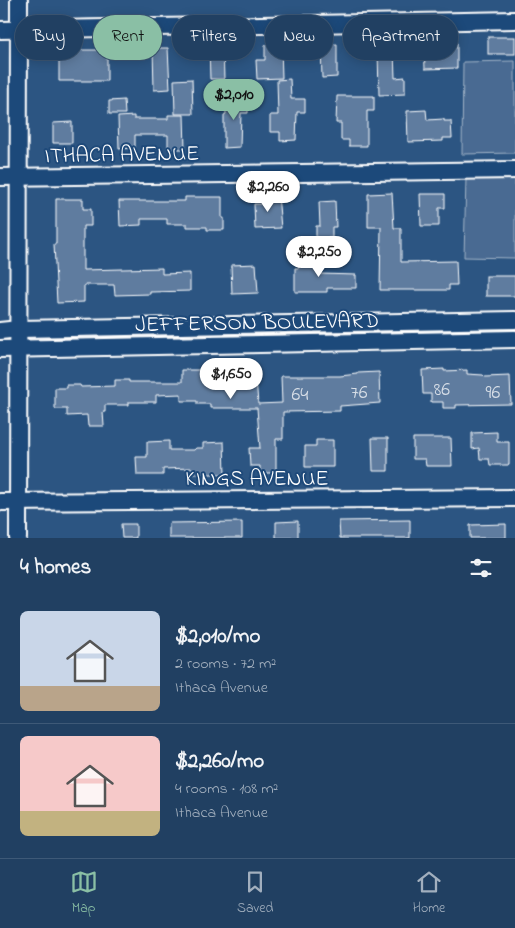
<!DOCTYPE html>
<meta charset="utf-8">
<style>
body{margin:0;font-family:"Indie Flower",sans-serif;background:#2d4b6b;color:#f1f3f6;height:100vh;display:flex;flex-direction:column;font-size:19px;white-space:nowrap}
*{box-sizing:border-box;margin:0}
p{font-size:16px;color:#a2afbe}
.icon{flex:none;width:28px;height:28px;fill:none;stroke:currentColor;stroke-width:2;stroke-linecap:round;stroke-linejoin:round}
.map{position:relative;height:538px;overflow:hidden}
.panel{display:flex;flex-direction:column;background:#214062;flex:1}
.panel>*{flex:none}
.guide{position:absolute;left:15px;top:15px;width:485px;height:45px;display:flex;gap:10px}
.price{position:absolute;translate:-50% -42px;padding:0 11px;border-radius:18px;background:#fff;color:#222;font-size:16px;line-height:32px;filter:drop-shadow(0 1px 2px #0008)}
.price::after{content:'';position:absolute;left:50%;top:30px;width:15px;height:11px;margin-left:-8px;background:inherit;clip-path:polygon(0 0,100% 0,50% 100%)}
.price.selected{background:#8abfa5;color:#111}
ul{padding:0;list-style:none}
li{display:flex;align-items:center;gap:15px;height:125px;padding:0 20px}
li+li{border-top:1px solid #3e5977}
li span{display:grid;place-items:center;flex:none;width:140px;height:100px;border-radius:8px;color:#555}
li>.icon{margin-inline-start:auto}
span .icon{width:60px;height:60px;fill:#fffc;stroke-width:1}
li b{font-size:21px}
h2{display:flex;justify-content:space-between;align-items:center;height:60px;padding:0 20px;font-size:21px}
.tag{padding:0 18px;border-radius:22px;background:#214062;box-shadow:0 2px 12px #0003,0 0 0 1px #3e5977;font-size:18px;line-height:45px}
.tag.selected{background:#8abfa5;color:#111}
.menu{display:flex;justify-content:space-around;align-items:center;height:70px;border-top:1px solid #3e5977;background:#214062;font-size:14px;color:#a2afbe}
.menu a{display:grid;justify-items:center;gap:2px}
.menu .selected{color:#8abfa5}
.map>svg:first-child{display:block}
.green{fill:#486b92;stroke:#a4b5c8}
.building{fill:#5e7c9f;stroke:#fff}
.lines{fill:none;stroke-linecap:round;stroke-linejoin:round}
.street-casing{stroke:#fff;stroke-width:20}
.street{stroke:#1f4a7a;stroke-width:16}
.labels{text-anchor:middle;stroke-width:4;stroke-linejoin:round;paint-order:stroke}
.number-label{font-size:20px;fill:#d7dee7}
.street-label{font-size:22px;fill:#fff;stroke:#1f4a7a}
</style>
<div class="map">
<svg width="515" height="538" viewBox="0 0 515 538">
<rect width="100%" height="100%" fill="#2c5582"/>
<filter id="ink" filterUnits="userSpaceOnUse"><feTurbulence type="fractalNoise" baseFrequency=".02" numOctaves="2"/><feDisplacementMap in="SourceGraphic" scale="10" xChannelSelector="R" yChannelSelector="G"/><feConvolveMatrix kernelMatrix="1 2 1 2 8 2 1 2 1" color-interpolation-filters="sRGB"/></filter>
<g filter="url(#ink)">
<g class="green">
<polygon points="515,61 515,153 462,154 463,62"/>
<polygon points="466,178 515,179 515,258 464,257"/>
</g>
<g class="building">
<rect x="488" y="37" width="27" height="17"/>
<polygon points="457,43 457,68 425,69 424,44"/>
<polygon points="337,44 337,77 322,78 321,45"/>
<polygon points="265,45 281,45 282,78 257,79 256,60 265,60"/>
<polygon points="223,46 224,79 210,79 209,47"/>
<polygon points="153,48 168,48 170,89 154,90"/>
<polygon points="75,50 107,50 107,81 59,81 59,51"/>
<polygon points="378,50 394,50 395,78 405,77 405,94 379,95"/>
<polygon points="192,79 193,114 175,114 174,80"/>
<polygon points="290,79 291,99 305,99 305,112 297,112 296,140 280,141 280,132 270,132 270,115 278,115 277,80"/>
<polygon points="337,96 374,96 374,111 367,111 367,146 349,146 349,140 341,140 341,123 336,123"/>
<polygon points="225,98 248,98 248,113 241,113 240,147 224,148 224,115 226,114"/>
<polygon points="124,100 125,114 109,114 109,101"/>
<polygon points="426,110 427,120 444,119 444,121 451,121 452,138 443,138 443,141 408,142 407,111"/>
<polygon points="168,115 184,115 185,149 168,149 168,135 135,135 135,148 119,149 118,117 134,116 134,119 168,119"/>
<polygon points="72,122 72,143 53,143 53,123"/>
<polygon points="392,193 394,228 401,228 401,262 456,261 457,285 449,285 449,290 380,290 381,227 368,227 368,194"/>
<polygon points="420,194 445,194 445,208 439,208 439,226 421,226"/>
<polygon points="278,195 281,228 255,229 254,204 263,204 263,196"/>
<polygon points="185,197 222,197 222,218 224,218 224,230 207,230 207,227 187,227 187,224 167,224 167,219 141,219 141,225 120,226 119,201 185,201"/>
<polygon points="56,199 83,199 83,209 91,209 91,226 83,226 83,270 162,268 162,274 190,273 190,291 150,292 150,294 115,295 114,285 84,285 84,302 57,303 54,244 56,244"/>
<polygon points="335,201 336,227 332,227 332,238 316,238 316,226 320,226 319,202"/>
<polygon points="298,255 311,255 311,267 320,267 320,274 356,275 356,288 327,288 327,292 295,292 295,268 299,268"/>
<polygon points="256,264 258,293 232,294 231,265"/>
<rect x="486" y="276" width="29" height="20"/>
<polygon points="239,365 255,365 258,404 282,403 281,376 340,376 358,374 358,373 379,372 380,403 340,406 340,411 283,412 283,439 276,439 276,473 260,473 260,466 250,466 249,448 260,448 257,408 210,408 210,404 197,404 197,401 181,401 181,394 156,395 156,402 129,402 129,405 105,405 105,412 103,412 104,426 88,426 87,415 67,416 67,409 55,409 55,388 66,388 66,385 80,385 81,387 115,386 115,380 129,380 129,382 182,382 182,370 210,370 211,385 239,385"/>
<polygon points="444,369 444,371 467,370 467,374 483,375 485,377 510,376 511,404 456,405 456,408 443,408 443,402 431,402 431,394 423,394 422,370"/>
<polygon points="497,432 497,442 509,442 509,465 490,465 489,459 480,459 479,448 472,449 472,433"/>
<polygon points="372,438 388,438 388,471 373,471"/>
<polygon points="413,438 451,438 452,466 426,466 425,459 413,459"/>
<polygon points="316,440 333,440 333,467 305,467 305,446 316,446"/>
<polygon points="169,441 169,450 194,450 196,448 203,448 203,443 224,442 225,474 192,474 192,468 163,469 163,475 137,475 136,457 147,457 147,442"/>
<polygon points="410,520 410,538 340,538 339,521"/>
<polygon points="298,521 298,538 276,538 276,522"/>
<polygon points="242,522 242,538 169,538 169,523"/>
<polygon points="121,524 136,524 136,538 122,538"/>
<polygon points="506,524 506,538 470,538 470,525"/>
</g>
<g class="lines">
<g class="street-casing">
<g id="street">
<polyline points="0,30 515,20"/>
<polyline points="0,177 515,170"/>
<polyline points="0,331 19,329 515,320"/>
<polyline points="0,349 515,339"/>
<polyline points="0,502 515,498"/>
<polyline points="18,538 19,0"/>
</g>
</g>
<use href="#street" class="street"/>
</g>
</g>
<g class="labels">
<g class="number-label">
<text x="442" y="395">86</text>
<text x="359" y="398">76</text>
<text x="493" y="398">96</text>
<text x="300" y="400">64</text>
</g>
<g class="street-label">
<text transform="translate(122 153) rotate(-1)" y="8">ITHACA AVENUE</text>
<text transform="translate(257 321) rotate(-1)" y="8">JEFFERSON BOULEVARD</text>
<text x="257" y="485">KINGS AVENUE</text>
</g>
</g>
</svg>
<b class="price selected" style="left:234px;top:121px">$2,010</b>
<b class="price" style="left:268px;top:213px">$2,260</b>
<b class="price" style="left:319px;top:278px">$2,250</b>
<b class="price" style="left:231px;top:400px">$1,650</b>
<div class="guide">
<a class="tag">Buy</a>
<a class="tag selected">Rent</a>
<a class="tag">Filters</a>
<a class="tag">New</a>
<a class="tag">Apartment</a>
</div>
</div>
<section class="panel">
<h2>4 homes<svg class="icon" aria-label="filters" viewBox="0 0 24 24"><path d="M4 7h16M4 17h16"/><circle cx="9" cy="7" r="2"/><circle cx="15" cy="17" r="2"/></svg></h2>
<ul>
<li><span style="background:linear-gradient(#c9d6e8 75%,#b9a48a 0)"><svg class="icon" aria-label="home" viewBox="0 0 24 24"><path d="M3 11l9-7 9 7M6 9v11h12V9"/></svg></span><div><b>$2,010/mo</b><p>2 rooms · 72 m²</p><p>Ithaca Avenue</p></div></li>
<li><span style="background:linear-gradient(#f6c9c9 75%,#c2b280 0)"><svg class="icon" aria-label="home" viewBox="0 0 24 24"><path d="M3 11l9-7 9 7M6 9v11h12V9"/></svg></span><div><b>$2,260/mo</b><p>4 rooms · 108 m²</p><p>Ithaca Avenue</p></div></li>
</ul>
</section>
<nav class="menu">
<a class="selected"><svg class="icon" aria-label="map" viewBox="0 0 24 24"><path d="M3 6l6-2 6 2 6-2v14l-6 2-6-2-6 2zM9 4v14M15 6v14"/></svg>Map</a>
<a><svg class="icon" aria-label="saved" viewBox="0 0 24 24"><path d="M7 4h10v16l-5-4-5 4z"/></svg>Saved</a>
<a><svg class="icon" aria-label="home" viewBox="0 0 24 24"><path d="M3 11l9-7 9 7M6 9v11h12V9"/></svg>Home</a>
</nav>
